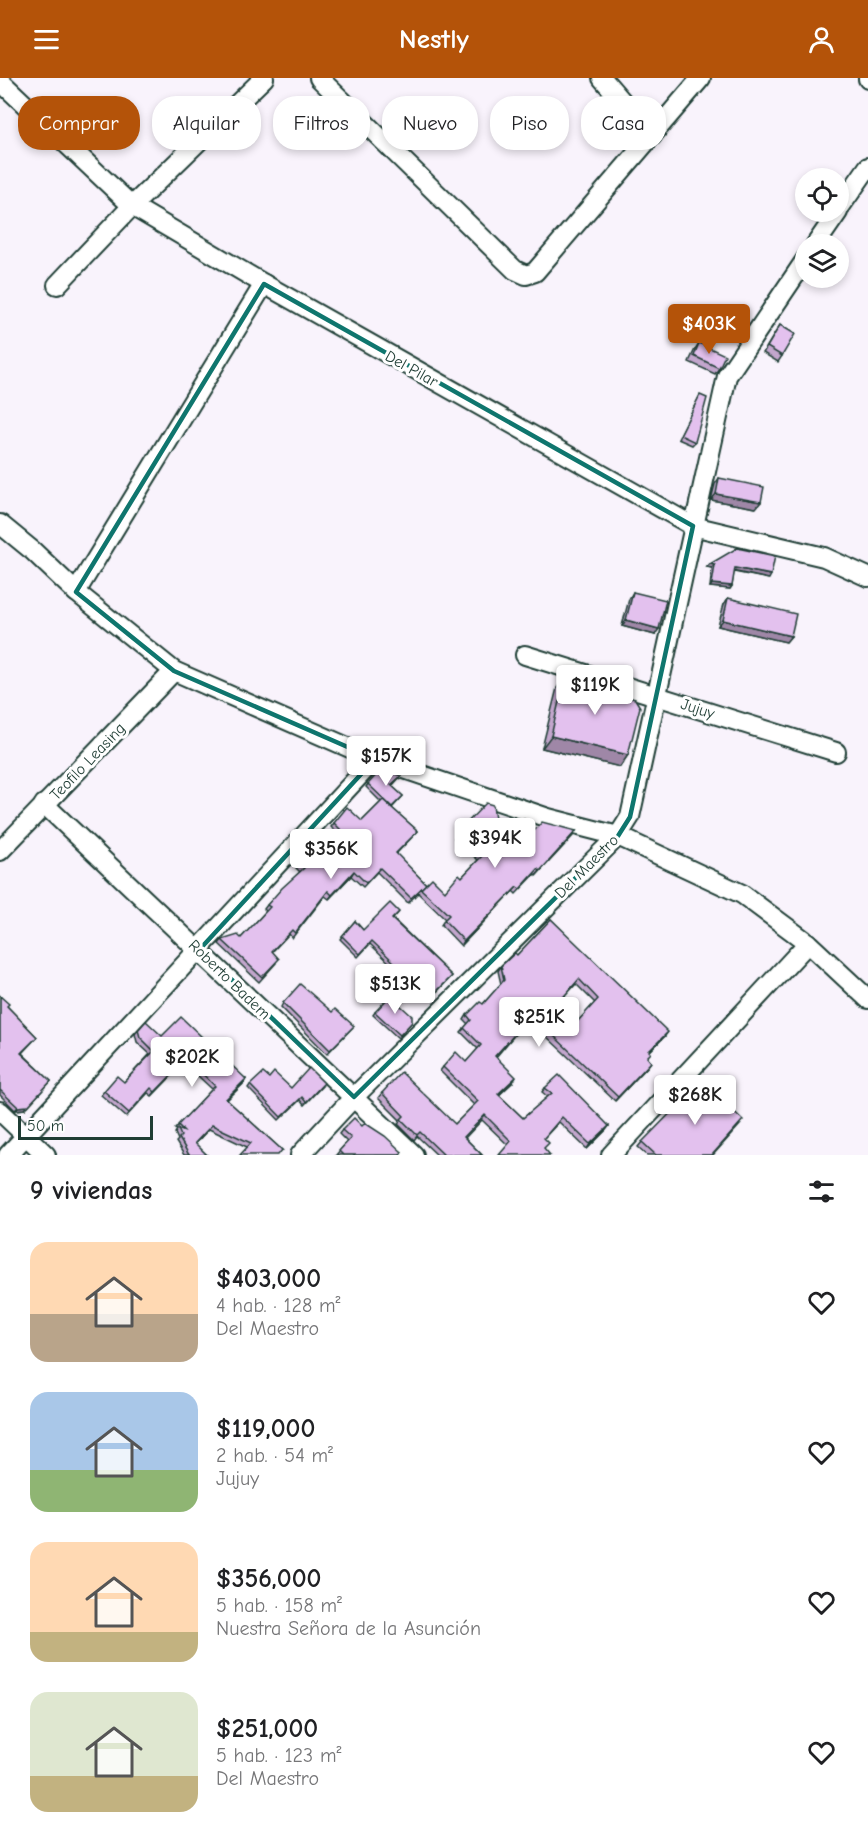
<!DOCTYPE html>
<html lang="es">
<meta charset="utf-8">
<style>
body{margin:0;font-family:"Comic Neue",sans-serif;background:#f6f6f6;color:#202124;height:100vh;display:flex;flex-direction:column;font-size:22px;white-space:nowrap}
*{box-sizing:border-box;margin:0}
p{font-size:20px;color:#757577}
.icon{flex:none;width:33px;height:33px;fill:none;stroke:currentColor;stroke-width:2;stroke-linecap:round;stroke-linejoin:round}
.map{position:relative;height:1077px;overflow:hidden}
.drawer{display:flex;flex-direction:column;background:#fff;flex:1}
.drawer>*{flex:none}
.hud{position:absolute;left:18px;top:18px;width:832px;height:54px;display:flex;gap:12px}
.controls{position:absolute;left:795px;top:90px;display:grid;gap:12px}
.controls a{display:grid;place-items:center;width:54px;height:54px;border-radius:50%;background:#fff;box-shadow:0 3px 9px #0003;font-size:30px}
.scale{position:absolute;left:18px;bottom:15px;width:135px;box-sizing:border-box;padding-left:6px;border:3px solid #1f3d34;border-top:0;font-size:16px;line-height:21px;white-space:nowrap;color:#1f3d34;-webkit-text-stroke:4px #fff;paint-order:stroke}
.price{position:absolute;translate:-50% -51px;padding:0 14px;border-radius:6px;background:#fff;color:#222;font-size:20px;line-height:39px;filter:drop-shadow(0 2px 3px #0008)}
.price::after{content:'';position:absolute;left:50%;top:36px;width:18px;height:14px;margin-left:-9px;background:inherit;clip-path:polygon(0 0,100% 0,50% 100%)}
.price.selected{background:#b45309;color:#fff}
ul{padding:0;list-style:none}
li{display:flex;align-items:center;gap:18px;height:150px;padding:0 30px}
li span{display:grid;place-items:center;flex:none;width:168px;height:120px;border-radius:18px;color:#555}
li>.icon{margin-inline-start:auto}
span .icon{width:72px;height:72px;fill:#fffc;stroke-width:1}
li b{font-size:26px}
h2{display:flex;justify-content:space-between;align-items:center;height:72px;padding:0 30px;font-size:26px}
.chip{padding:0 21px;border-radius:24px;background:#fff;box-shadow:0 3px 9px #0003;font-size:21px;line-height:54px}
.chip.selected{background:#b45309;color:#fff}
header{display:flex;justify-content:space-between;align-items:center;height:78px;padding:0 30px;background:#b45309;color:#fff;font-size:27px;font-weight:700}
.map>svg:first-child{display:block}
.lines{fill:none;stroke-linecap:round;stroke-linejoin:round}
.minor-casing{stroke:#1f3d34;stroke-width:22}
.minor{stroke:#fff;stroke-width:18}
.wall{fill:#c3a6cd;stroke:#1f3d34;stroke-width:1.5;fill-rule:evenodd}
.shaded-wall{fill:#9f87a7;stroke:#1f3d34;stroke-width:1.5}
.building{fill:#e3c1ee;stroke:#1f3d34;stroke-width:1.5;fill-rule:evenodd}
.marked{fill:none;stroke:#0f766e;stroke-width:4.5;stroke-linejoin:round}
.labels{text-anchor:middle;stroke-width:6;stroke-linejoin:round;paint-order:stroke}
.street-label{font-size:16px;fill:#1f3d34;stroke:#fff}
</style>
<header><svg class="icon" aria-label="menu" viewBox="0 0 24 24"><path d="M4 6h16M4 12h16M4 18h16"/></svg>Nestly<svg class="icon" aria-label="person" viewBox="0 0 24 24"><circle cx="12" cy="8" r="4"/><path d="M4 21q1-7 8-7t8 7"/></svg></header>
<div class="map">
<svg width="868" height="1077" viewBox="0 0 868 1077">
<rect width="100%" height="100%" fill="#f9f3fc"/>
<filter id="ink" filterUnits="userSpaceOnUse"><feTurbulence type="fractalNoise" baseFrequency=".0167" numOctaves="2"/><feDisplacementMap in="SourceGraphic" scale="12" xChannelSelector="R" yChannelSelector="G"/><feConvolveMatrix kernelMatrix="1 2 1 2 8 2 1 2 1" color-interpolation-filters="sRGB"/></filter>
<g filter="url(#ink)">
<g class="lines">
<g class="minor-casing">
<g id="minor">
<polyline points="319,0 515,192 526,197 535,194 701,0"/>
<polyline points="602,0 652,58"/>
<polyline points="868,0 868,1"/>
<polyline points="0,3 132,128 264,206 693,448 824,479 868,499"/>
<polyline points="838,132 868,89"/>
<polyline points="816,166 838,134"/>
<polyline points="57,207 132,128 264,0"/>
<polyline points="0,446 33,473 76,514 174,593 375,681 548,740 618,758 742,816 808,865 868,921"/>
<polyline points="76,514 264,206"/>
<polyline points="525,577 836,674"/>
<polyline points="44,726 414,1077"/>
<polyline points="0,773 174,593"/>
<polyline points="0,1033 46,1077"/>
<polyline points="8,1077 375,681"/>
<polyline points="300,1077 354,1019 618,758 630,739 727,298 806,181"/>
<polyline points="611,1077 808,865"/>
</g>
</g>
<use href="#minor" class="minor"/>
</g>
<g class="wall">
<polygon points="780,247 782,278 778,284 763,275"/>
<polygon points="699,265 719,290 715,296 689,284 695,271"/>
<polygon points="700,317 695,364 692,367 678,361"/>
<polygon points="719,400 756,430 711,422 715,406"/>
<polygon points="710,486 769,501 734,494 732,508 730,511 710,509 712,490 707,489"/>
<polygon points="633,514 655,557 622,548 629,521"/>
<polygon points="728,520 791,558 786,564 718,548 724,526"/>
<polygon points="565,598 608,614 628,677 620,689 542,670 557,610"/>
<polygon points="401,698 392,708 403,718 392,730 418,753 396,776 426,806 445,813 462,799 478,782 454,760 457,755 499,768 535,752 576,753 536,798 535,796 516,816 513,813 461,868 441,847 445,841 418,815 419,814 408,825 377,794 363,809 351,798 329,821 325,818 292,860 289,856 272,874 276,885 259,904 219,866 222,862 241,860 266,833 264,831 267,827 300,794 296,790 299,786 329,780 344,763 331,749 334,745 362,743 381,724 366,709 368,706"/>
<polygon points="399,834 393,841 452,898 435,916 425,906 419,913 370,866 358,879 340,861 355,843 363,852"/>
<path d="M 551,841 L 665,958 L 649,974 L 648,980 L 648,988 L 615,1023 L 528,941 L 496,979 L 513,1004 L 499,1017 L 523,1040 L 548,1019 L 542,1014 L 545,1010 L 609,1048 L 606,1052 L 587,1071 L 559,1044 L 544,1060 L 544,1071 L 508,1067 L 482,1042 L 465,1060 L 482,1077 L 437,1077 L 417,1058 L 414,1062 L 398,1046 L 400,1042 L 378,1020 L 382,1015 L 455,1046 L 474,1027 L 440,993 L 443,989 L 466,984 L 478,971 L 461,954 L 468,946 L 464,942 L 467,937 L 483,926 L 501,906 L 498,893 L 501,888 L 517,877 ZM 576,906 L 595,925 L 578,943 L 559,925 Z"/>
<polygon points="0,918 7,928 37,959 22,975 51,1003 25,1031 15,1032 0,1017"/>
<polygon points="283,925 332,934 354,948 327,976 281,929"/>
<polygon points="375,934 412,944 398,960 373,937"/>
<polygon points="138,952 162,958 246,1001 243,1006 227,1022 282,1072 247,1069 209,1051 195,1066 207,1077 184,1077 176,1064 178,1062 175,1055 177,1052 175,1051 212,1011 184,985 152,1018 148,1015 126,1039 101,1017 104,1013 124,1004 150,976 137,964 135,956"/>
<polygon points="269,1000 291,1010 322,1008 304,1027 300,1022 279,1042 248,1010 250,1007"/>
<polygon points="740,1047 713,1077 647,1077 638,1069 642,1064"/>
<polygon points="362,1048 402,1074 400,1077 336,1077 347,1064 339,1056 342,1052"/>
</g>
<g class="shaded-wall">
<polygon points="716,416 761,424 756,430 711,422"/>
<polygon points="710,486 715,487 712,490 707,489"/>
<polygon points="735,490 771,497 769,501 732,493"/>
<polygon points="712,506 732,508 730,511 710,509"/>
<polygon points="626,542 659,551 655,557 622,548"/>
<polygon points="723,542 791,558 786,564 718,548"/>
<polygon points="551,658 628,677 620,689 542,670"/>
<polygon points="576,753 573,758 536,798 540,793"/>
<polygon points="354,793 351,798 329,821 332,817"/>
<polygon points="517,809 513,813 461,868 464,863"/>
<polygon points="668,954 665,958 645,978 649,973"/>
<polygon points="187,981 184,985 152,1018 155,1014"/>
<polygon points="651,984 648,988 615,1023 618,1019"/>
<polygon points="516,999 513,1004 495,1021 498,1016"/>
<polygon points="246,1001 243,1006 223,1025 226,1021"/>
<polygon points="51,1003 25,1031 15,1032 18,1029"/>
<polygon points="609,1048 606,1052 587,1071 590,1066"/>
</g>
<g class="building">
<polygon points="780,247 795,256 782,278 767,269"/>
<polygon points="699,265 725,277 719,290 694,278"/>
<polygon points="700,317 707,320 695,364 680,357"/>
<polygon points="719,400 764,409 761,424 716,416"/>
<polygon points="737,470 775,478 771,497 735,490 732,508 712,506 715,487 710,486"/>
<polygon points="633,514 666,522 659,551 626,542"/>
<polygon points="728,520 796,536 791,558 723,542"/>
<polygon points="565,598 609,609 608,614 635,621 640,629 628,677 551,658"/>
<polygon points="382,691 401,698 391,707 403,718 392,729 368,706"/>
<polygon points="383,722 418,753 396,775 426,806 411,820 380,790 366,805 354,793 332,817 328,813 295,855 292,852 272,873 279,881 262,899 222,862 238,857 241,860 270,829 267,827 282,810 304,790 299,786 315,767 329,780 348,759 334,745 347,729 362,743"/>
<polygon points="486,725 493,727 499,768 524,741 535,752 542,744 576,753 540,793 538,791 520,811 517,809 464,863 444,842 449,837 421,811 432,800 445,813 459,796 462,799 482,778 457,755"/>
<polygon points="390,825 399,834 392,841 452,898 437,913 427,903 421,910 372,863 360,876 342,858 355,843 363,852"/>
<path d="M 551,841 L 668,954 L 649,973 L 651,975 L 647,979 L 651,984 L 618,1019 L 532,937 L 495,978 L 516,999 L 498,1016 L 523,1040 L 552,1015 L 545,1010 L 559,997 L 609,1048 L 590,1066 L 562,1039 L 544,1060 L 549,1065 L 544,1070 L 550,1077 L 499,1077 L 511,1063 L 485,1037 L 464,1059 L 482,1077 L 444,1077 L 420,1054 L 417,1057 L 401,1041 L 404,1038 L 382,1015 L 401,994 L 455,1046 L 478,1023 L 443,989 L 456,974 L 466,984 L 481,967 L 464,950 L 471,942 L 467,937 L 480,924 L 483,926 L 504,902 L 501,888 L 515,875 L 517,877 ZM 579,901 L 598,921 L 578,943 L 559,924 Z"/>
<polygon points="300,906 332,934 335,931 354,948 330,972 283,925"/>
<polygon points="0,918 9,926 7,928 37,959 21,975 51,1003 28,1028 18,1029 0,1012"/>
<polygon points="390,918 412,938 412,944 400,957 375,934"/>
<polygon points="181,939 246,1001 226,1021 282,1072 278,1077 240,1077 251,1065 212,1047 195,1065 207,1077 189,1077 179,1060 181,1058 178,1051 185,1054 178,1047 215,1008 187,981 155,1014 151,1010 129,1035 104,1013 117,998 124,1004 154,973 140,959 138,952 146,943 162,958"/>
<polygon points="309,990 324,1005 306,1024 302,1019 281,1039 250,1007 263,995 269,1000 274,994 291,1010"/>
<polygon points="702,1003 743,1042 712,1077 656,1077 642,1064"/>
<polygon points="354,1040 362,1048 365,1045 385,1058 402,1074 400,1077 343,1077 339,1073 351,1060 342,1052"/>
</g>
</g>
<path class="marked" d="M 264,206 L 693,448 L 630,739 L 618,758 L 354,1019 L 200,871 L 375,681 L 174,593 L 76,514 Z"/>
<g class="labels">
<g class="street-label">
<text transform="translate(412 290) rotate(29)" y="6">Del Pilar</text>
<text transform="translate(698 630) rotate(18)" y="6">Jujuy</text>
<text transform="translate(87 683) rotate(-46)" y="6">Teofilo Leasing</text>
<text transform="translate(586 788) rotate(-45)" y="6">Del Maestro</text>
<text transform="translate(230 901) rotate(44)" y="6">Roberto Badem</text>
</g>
</g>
</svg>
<div class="controls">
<a><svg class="icon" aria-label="locate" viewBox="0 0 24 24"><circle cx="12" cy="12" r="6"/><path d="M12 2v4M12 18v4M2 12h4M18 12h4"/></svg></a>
<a><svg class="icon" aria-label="layers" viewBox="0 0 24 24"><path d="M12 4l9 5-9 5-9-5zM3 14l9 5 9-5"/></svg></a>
</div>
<div class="scale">50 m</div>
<b class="price selected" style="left:709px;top:277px">$403K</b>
<b class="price" style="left:595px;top:638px">$119K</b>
<b class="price" style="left:386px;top:709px">$157K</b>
<b class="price" style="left:495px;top:791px">$394K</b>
<b class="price" style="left:331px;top:802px">$356K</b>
<b class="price" style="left:395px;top:937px">$513K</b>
<b class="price" style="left:539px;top:970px">$251K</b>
<b class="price" style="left:192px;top:1010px">$202K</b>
<b class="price" style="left:695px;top:1048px">$268K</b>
<div class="hud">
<a class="chip selected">Comprar</a>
<a class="chip">Alquilar</a>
<a class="chip">Filtros</a>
<a class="chip">Nuevo</a>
<a class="chip">Piso</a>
<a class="chip">Casa</a>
</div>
</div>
<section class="drawer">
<h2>9 viviendas<svg class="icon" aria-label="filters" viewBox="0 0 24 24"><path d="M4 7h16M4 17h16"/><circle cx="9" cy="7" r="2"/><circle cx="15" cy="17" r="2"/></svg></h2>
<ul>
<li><span style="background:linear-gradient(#ffd9b3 60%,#b9a48a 0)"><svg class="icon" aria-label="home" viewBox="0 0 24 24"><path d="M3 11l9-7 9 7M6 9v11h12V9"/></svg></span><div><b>$403,000</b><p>4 hab. · 128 m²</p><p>Del Maestro</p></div><svg class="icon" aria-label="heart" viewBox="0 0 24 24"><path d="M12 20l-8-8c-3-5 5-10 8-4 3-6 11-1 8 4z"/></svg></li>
<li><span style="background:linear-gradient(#a9c7e8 65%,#8fb573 0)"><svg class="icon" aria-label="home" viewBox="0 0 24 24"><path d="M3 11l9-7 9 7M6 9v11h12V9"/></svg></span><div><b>$119,000</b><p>2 hab. · 54 m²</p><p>Jujuy</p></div><svg class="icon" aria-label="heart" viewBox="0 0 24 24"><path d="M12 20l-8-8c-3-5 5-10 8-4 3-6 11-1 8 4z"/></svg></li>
<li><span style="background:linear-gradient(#ffd9b3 75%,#c2b280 0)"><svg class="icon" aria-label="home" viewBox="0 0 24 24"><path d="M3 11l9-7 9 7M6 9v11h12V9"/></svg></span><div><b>$356,000</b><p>5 hab. · 158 m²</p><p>Nuestra Señora de la Asunción</p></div><svg class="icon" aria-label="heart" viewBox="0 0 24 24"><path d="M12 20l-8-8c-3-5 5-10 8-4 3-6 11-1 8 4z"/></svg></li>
<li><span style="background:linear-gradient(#dfe7d0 70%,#c2b280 0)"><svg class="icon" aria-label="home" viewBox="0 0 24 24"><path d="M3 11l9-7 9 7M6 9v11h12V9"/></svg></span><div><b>$251,000</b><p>5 hab. · 123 m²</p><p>Del Maestro</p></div><svg class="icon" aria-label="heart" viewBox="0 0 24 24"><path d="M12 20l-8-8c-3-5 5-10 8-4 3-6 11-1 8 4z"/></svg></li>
</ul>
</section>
